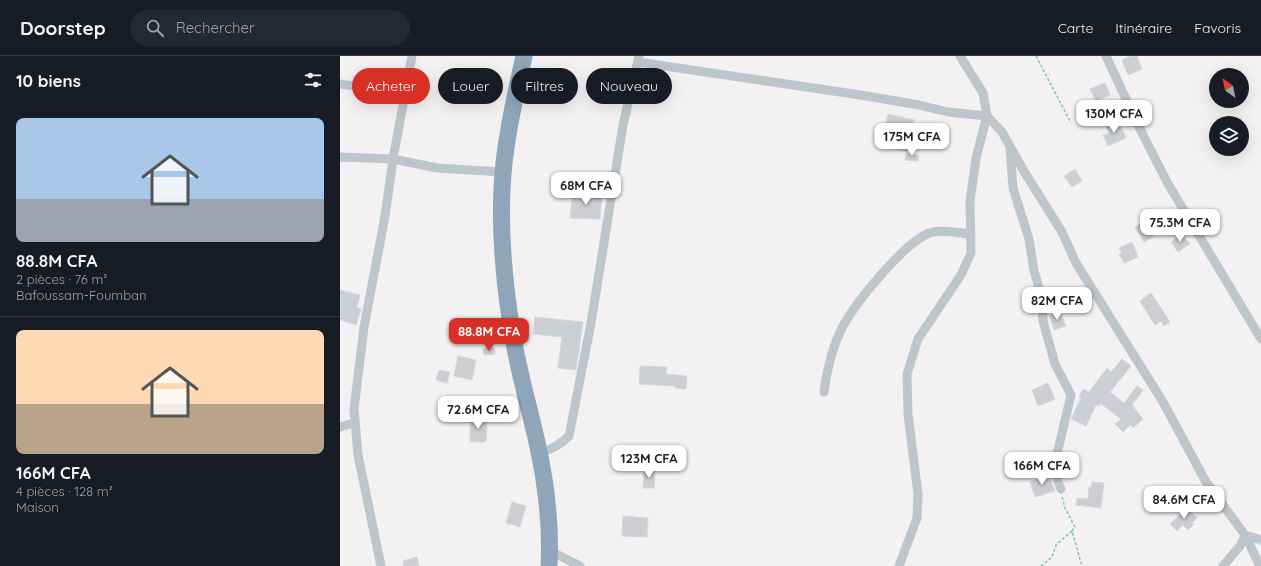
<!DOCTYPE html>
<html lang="fr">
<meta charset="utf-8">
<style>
body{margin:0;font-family:Quicksand,sans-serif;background:#242831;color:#f1f3f6;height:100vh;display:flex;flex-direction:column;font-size:15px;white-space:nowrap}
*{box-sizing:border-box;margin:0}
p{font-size:13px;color:#9ea1a6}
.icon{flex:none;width:22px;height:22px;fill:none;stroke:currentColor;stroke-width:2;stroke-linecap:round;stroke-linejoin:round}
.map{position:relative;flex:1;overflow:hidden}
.side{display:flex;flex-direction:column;background:#171b24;width:340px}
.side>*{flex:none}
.guide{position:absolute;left:12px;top:12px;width:380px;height:36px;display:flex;gap:8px}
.needle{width:26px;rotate:327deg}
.fabs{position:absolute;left:869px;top:12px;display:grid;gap:8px}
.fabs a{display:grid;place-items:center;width:40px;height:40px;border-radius:50%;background:#171b24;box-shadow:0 4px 16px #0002;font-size:20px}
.price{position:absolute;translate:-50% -34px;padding:0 9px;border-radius:8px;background:#fff;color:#222;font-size:13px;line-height:26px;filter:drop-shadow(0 1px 2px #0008)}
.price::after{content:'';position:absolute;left:50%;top:24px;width:12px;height:9px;margin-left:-6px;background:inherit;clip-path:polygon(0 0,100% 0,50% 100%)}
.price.selected{background:#d93025;color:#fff}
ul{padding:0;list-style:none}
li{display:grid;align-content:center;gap:8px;height:212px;padding:0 16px}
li+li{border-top:1px solid #363941}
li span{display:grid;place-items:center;height:124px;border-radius:8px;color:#555}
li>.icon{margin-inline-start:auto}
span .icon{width:72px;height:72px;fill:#fffc;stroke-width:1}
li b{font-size:17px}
h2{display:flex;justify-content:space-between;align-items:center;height:48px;padding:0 16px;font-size:17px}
.chip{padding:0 14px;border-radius:18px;background:#171b24;box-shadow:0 4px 16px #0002;font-size:14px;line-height:36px}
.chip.selected{background:#d93025;color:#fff}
header{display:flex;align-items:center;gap:24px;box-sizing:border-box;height:56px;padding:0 20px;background:#171b24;border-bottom:1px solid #363941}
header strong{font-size:19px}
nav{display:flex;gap:22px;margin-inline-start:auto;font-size:14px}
.search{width:280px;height:36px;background:#242831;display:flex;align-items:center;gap:10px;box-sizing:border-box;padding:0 14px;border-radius:22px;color:#9ea1a6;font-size:15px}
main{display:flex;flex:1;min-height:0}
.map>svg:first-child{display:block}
.building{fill:#cbced3;stroke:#d6d8dc}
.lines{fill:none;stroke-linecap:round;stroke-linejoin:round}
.path{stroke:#80c6a1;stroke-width:1.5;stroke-dasharray:3 2;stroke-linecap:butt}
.street{stroke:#bec6cc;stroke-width:9}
.highway{stroke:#8ea5ba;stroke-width:17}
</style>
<header>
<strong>Doorstep</strong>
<div class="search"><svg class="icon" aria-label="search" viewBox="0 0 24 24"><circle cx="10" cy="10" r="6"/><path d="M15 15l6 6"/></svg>Rechercher</div>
<nav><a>Carte</a><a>Itinéraire</a><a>Favoris</a></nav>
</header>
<main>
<section class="side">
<h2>10 biens<svg class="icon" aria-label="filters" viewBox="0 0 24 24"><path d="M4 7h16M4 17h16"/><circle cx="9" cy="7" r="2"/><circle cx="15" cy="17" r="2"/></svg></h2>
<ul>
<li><span style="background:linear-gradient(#a9c7e8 65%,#9aa5b1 0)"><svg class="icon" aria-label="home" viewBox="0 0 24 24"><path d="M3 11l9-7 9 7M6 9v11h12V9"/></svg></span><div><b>88.8M CFA</b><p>2 pièces · 76 m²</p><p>Bafoussam-Foumban</p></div></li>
<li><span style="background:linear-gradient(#ffd9b3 60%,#b9a48a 0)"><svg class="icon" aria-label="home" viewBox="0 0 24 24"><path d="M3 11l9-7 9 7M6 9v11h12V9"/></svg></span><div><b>166M CFA</b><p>4 pièces · 128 m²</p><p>Maison</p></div></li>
</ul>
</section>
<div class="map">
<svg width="921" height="510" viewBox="0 0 921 510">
<rect width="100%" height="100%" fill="#f3f1f1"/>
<g class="building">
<polygon points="791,0 797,0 802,13 788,19 782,4"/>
<polygon points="765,27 770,39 756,45 750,33"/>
<polygon points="548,58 574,64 567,96 541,90"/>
<polygon points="779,66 786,82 768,90 763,79 769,77 766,71"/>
<polygon points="566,97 579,99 578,105 565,104"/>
<polygon points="735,113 742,125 732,131 724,120"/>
<polygon points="233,136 262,137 260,163 230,162"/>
<polygon points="809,162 816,175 811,178 813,181 804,186 795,171"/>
<polygon points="842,178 850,188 838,196 831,186"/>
<polygon points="792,186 798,201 784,207 779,198 782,197 779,192"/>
<polygon points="0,234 20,239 17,252 21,253 16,269 0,264"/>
<polygon points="811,237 830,266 824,270 821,265 815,269 800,245"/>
<polygon points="720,256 726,270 714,274 709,260"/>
<polygon points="195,261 243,266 236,314 218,312 222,281 193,278"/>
<polygon points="154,292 155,298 144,299 143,293"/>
<polygon points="118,300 136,304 132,324 114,320"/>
<polygon points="782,303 791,310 770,336 784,347 797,330 803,334 792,349 803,363 793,372 790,369 783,376 775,368 781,363 760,347 759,350 756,349 746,370 731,363 741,342 739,341 743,333 749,336 767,312 771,316"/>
<polygon points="300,310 327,311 326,318 347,320 346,333 335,332 335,330 299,328"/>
<polygon points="99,314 110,316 107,327 96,324"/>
<polygon points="708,327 715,343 698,350 692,334"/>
<polygon points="130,363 147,363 146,386 130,386"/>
<polygon points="304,414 315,414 314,432 303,432"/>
<polygon points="709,419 715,435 695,441 690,426"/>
<polygon points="752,426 764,427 761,452 736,449 737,442 748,443 749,431 751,432"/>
<polygon points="172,446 186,450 180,471 166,467"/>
<polygon points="847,452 857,462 852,467 854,468 848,474 843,469 837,475 830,468"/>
<polygon points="283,460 308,462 307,481 282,480"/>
<polygon points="77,501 79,510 64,510 63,505"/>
</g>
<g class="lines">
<g class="path">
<polyline points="696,0 731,67"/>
<polyline points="722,441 725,452 735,471 732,475"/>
<polyline points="701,510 712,501 716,489 732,475 742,510"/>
</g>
<g class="street">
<polyline points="766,0 800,73 827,126 921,283"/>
<polyline points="298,6 527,40 579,49 608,56 647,60 662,76 685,117 722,176 736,207 823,346 866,426 905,479 900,490 883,510"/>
<polyline points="0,28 65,37"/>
<polyline points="670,92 673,132 689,183 694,215 702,242 703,265 715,308 731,339 717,398 716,420 721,433"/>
<polyline points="0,101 53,103 97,112 163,116"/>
<path d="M 484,336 C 487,314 492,292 502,272 C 515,247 563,188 589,177 C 600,173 619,177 631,178"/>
<polyline points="0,371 14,367"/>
<path d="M 200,396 C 212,394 220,389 229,380 L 251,267 L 283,69 L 299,0"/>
<polyline points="210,495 240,510"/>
<polyline points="41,510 18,399 14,353 24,271 45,160 53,103 72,0"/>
<polyline points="559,510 577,462 578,438 568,358 567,318 578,283 621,219 631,197 630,145 636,102 647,60 643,37 620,0"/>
<polyline points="920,510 905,479 921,484"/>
</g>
<path class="highway" d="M 184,0 C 176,35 168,71 164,107 C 158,163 163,220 172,275 C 178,316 191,356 199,396 C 207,434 211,472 209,510"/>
</g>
</svg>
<div class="fabs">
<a><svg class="needle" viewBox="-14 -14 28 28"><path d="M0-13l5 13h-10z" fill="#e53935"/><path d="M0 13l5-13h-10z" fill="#9ea1a6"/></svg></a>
<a><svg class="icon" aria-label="layers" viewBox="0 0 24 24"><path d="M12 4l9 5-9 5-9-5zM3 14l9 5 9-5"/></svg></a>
</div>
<b class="price" style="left:774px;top:78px">130M CFA</b>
<b class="price" style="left:572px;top:101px">175M CFA</b>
<b class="price" style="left:246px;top:150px">68M CFA</b>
<b class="price" style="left:840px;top:187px">75.3M CFA</b>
<b class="price" style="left:717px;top:265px">82M CFA</b>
<b class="price selected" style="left:149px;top:296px">88.8M CFA</b>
<b class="price" style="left:138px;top:374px">72.6M CFA</b>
<b class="price" style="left:309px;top:423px">123M CFA</b>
<b class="price" style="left:702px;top:430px">166M CFA</b>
<b class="price" style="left:844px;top:464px">84.6M CFA</b>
<div class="guide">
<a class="chip selected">Acheter</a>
<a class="chip">Louer</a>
<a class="chip">Filtres</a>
<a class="chip">Nouveau</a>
</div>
</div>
</main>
